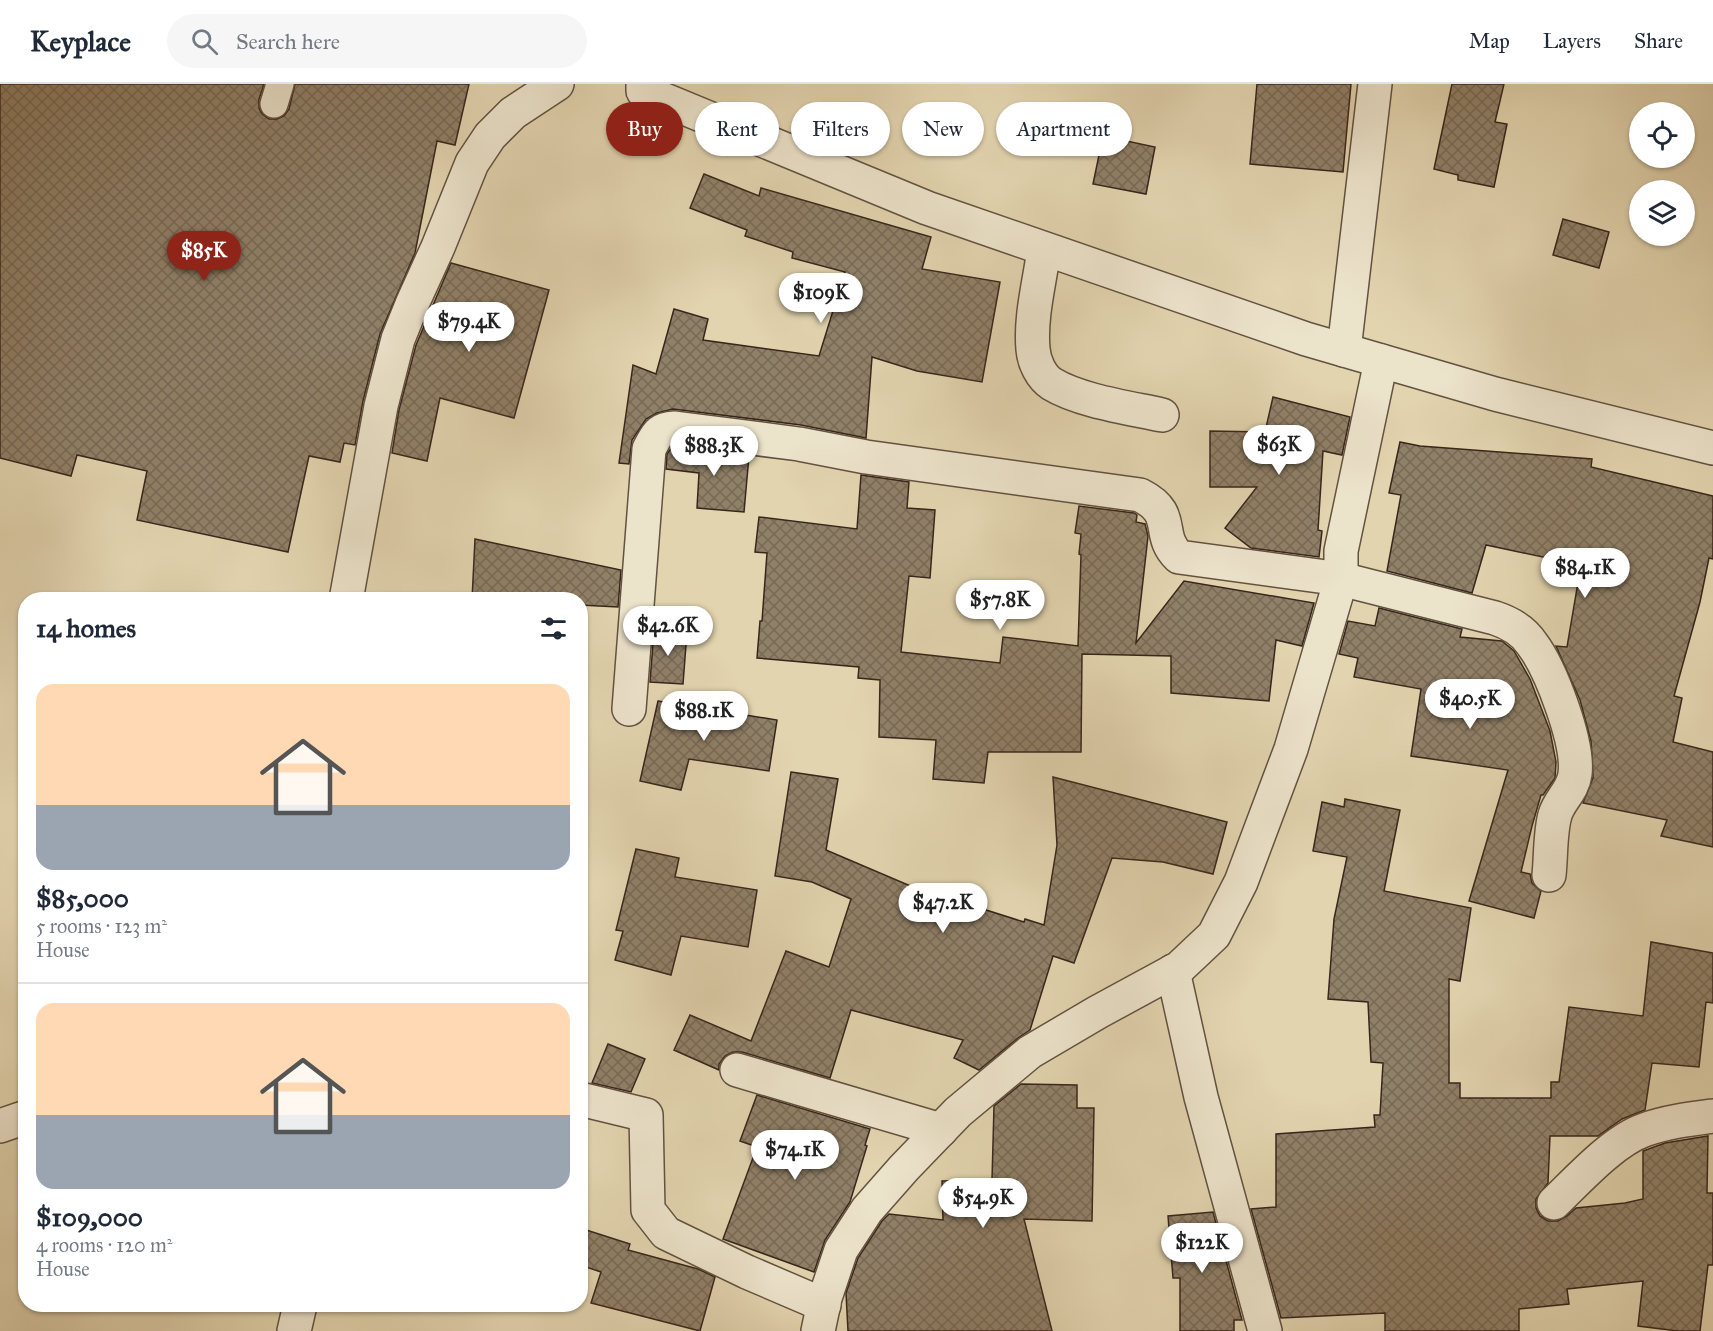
<!DOCTYPE html>
<meta charset="utf-8">
<style>
body{margin:0;font-family:"IM FELL Great Primer",serif;background:#f6f6f7;color:#1f2937;height:100vh;display:flex;flex-direction:column;font-size:22px;white-space:nowrap}
*{box-sizing:border-box;margin:0}
p{font-size:20px;color:#747a83}
.icon{flex:none;width:33px;height:33px;fill:none;stroke:currentColor;stroke-width:2;stroke-linecap:round;stroke-linejoin:round}
.map{position:relative;flex:1;overflow:hidden}
.panel{position:absolute;left:18px;top:508px;width:570px;height:720px;display:flex;flex-direction:column;background:#fff;border-radius:24px;box-shadow:0 2px 4px #0004}
.panel>*{flex:none}
.banner{position:absolute;left:606px;top:18px;width:570px;height:54px;display:flex;gap:12px}
.buttons{position:absolute;left:1629px;top:18px;display:grid;gap:12px}
.buttons a{display:grid;place-items:center;width:66px;height:66px;border-radius:50%;background:#fff;box-shadow:0 2px 4px #0004;font-size:30px}
.price{position:absolute;translate:-50% -51px;padding:0 14px;border-radius:21px;background:#fff;color:#222;font-size:20px;line-height:39px;filter:drop-shadow(0 2px 3px #0008)}
.price::after{content:'';position:absolute;left:50%;top:36px;width:18px;height:14px;margin-left:-9px;background:inherit;clip-path:polygon(0 0,100% 0,50% 100%)}
.price.active{background:#8f2418;color:#fff}
ul{padding:0;list-style:none}
li{display:grid;align-content:center;gap:12px;height:318px;padding:0 18px}
li+li{border-top:2px solid #e0e1e3}
li span{display:grid;place-items:center;height:186px;border-radius:18px;color:#555}
li>.icon{margin-inline-start:auto}
span .icon{width:108px;height:108px;fill:#fffc;stroke-width:1}
li b{font-size:26px}
h2{display:flex;justify-content:space-between;align-items:center;height:72px;padding:0 18px;font-size:26px}
.pill{padding:0 21px;border-radius:27px;background:#fff;box-shadow:0 2px 4px #0004;font-size:21px;line-height:54px}
.pill.active{background:#8f2418;color:#fff}
header{display:flex;align-items:center;gap:36px;box-sizing:border-box;height:84px;padding:0 30px;background:#fff;border-bottom:2px solid #e0e1e3}
header strong{font-size:28px}
nav{display:flex;gap:33px;margin-inline-start:auto;font-size:21px}
.search{width:420px;height:54px;background:#f6f6f7;display:flex;align-items:center;gap:15px;box-sizing:border-box;padding:0 21px;border-radius:33px;color:#747a83;font-size:22px}
.map>svg:first-child{display:block}
.building{fill:url(#building-cross-hatch);stroke:#38261c;stroke-width:1.5}
.lines{fill:none;stroke-linecap:round;stroke-linejoin:round}
.service-casing{stroke:#625241;stroke-width:30}
.minor-casing{stroke:#625241;stroke-width:36}
.service{stroke:#ece3cb;stroke-width:27}
.minor{stroke:#ece3cb;stroke-width:33}
</style>
<header>
<strong>Keyplace</strong>
<div class="search"><svg class="icon" aria-label="search" viewBox="0 0 24 24"><circle cx="10" cy="10" r="6"/><path d="M15 15l6 6"/></svg>Search here</div>
<nav><a>Map</a><a>Layers</a><a>Share</a></nav>
</header>
<div class="map">
<svg width="1713" height="1247" viewBox="0 0 1713 1247">
<defs>
<pattern id="building-cross-hatch" width="8" height="8" patternUnits="userSpaceOnUse" patternTransform="scale(1.5)"><rect width="8" height="8" fill="#908068"/><path d="M0 0l8 8M0 8l8-8" fill="none" stroke="#776955"/></pattern>
</defs>
<rect width="100%" height="100%" fill="#e2d4af"/>
<filter id="stains"><feTurbulence type="fractalNoise" baseFrequency=".00333" numOctaves="4"/><feColorMatrix values="0 0 0 0 .2 0 0 0 0 .09 0 0 0 0 .02 0 0 0 .5 -.17"/></filter>
<radialGradient id="worn" r=".72"><stop offset=".6" stop-color="#630" stop-opacity="0"/><stop offset="1" stop-color="#630" stop-opacity=".3"/></radialGradient>
<g class="building">
<polygon points="0,0 264,0 259,15 259,24 262,30 269,35 277,35 284,32 289,25 295,0 469,0 455,61 437,57 415,169 380,250 363,317 355,361 344,359 340,378 309,372 288,468 137,436 147,387 77,371 71,392 0,374"/>
<polygon points="1257,0 1351,0 1343,88 1250,80"/>
<polygon points="1452,0 1504,0 1495,38 1507,40 1494,103 1458,96 1458,91 1434,85"/>
<polygon points="1103,52 1155,63 1146,110 1093,100"/>
<polygon points="704,90 759,112 761,104 931,153 922,185 1000,198 982,298 917,287 872,273 866,354 801,341 673,325 657,329 646,335 632,356 629,380 619,379 633,281 656,290 674,225 708,235 703,256 819,272 845,188 792,174 793,168 745,152 747,146 690,124"/>
<polygon points="1563,135 1609,148 1599,184 1553,171"/>
<polygon points="451,179 549,206 514,334 440,314 427,377 392,369 399,326 416,261"/>
<polygon points="1273,313 1350,333 1342,371 1323,367 1318,446 1322,447 1319,473 1251,464 1225,444 1257,403 1210,403 1210,347 1265,348"/>
<polygon points="1400,358 1420,362 1592,375 1591,383 1713,412 1713,475 1709,474 1700,518 1674,612 1682,614 1673,658 1713,668 1713,763 1661,752 1667,736 1583,719 1593,694 1591,657 1580,616 1556,562 1567,563 1581,481 1486,461 1472,509 1387,487 1401,411 1389,409"/>
<polygon points="672,363 749,372 744,428 697,424 699,389 666,385 667,370"/>
<polygon points="861,391 909,398 907,424 935,426 930,494 909,492 901,568 1000,579 1003,553 1078,562 1081,471 1079,470 1081,450 1075,449 1079,422 1134,429 1137,431 1136,438 1145,440 1148,452 1136,559 1184,497 1314,519 1302,562 1276,556 1269,617 1171,609 1171,572 1082,570 1081,668 988,668 984,699 933,695 936,656 879,653 880,596 858,594 859,583 757,574 760,537 762,537 767,469 755,468 759,433 857,445"/>
<polygon points="475,455 621,486 618,523 580,521 580,516 472,516"/>
<polygon points="1379,524 1462,545 1460,553 1502,557 1514,567 1530,595 1550,647 1556,678 1555,694 1543,711 1541,711 1532,742 1521,788 1530,790 1532,799 1541,807 1534,834 1469,817 1508,686 1411,672 1421,605 1354,593 1358,574 1339,570 1348,537 1375,542"/>
<polygon points="654,546 687,548 683,600 650,598"/>
<polygon points="658,617 777,636 769,687 689,675 681,706 640,697"/>
<polygon points="791,688 838,695 826,766 962,824 964,819 1024,838 1025,835 1044,841 1057,761 1053,693 1227,738 1213,790 1163,778 1112,774 1074,879 1053,872 1030,946 1018,954 979,986 954,974 963,956 851,926 830,994 742,968 733,968 725,972 719,980 719,986 674,966 690,931 751,957 786,867 829,883 851,815 812,798 775,792"/>
<polygon points="1345,715 1400,726 1384,807 1471,824 1460,897 1449,895 1449,999 1460,999 1460,1014 1551,1014 1551,998 1559,998 1569,923 1643,932 1651,858 1713,869 1713,919 1706,918 1699,983 1652,979 1645,1026 1622,1035 1598,1052 1550,1052 1548,1099 1536,1115 1536,1124 1540,1132 1548,1137 1558,1137 1567,1132 1576,1124 1625,1119 1643,1115 1643,1067 1665,1059 1708,1052 1707,1109 1713,1109 1713,1181 1708,1181 1700,1247 1678,1247 1638,1242 1643,1197 1567,1205 1569,1220 1519,1225 1519,1247 1385,1247 1385,1229 1281,1234 1251,1125 1276,1123 1276,1050 1375,1043 1374,1031 1380,1031 1383,979 1371,978 1368,918 1328,915 1334,835 1347,773 1313,767 1322,718 1344,723"/>
<polygon points="636,765 679,774 675,793 757,806 748,863 681,852 671,891 615,876 623,847 616,846"/>
<polygon points="608,960 645,975 631,1008 592,999"/>
<polygon points="1021,1000 1077,1001 1077,1024 1094,1024 1092,1137 1024,1135 1052,1247 848,1247 846,1209 858,1174 882,1137 889,1130 943,1136 942,1097 992,1096 994,1022"/>
<polygon points="757,1011 870,1045 865,1061 867,1062 850,1118 825,1156 814,1188 723,1155 757,1063 740,1057"/>
<polygon points="1213,1128 1242,1236 1234,1236 1234,1247 1180,1247 1180,1194 1173,1194 1168,1132"/>
<polygon points="580,1144 630,1160 628,1166 698,1185 715,1193 700,1247 591,1219 601,1188 580,1181"/>
</g>
<g class="lines">
<g class="service-casing">
<polyline id="service" points="274,20 280,0"/>
</g>
<g class="minor-casing">
<g id="minor">
<polyline points="643,0 643,7 927,124 1306,255 1495,310 1713,364"/>
<path d="M 1044,165 C 1040,197 1030,232 1033,265 C 1034,278 1041,293 1052,300 C 1080,317 1130,324 1162,331"/>
<polyline points="1344,266 1375,0"/>
<polyline points="346,516 381,322 398,255 413,218 438,163 472,79 490,52 513,29 557,0"/>
<path d="M 629,625 L 649,365 C 657,351 657,345 675,344 L 799,360 L 866,373 L 1140,411 C 1178,430 1155,450 1179,473 L 1341,495 L 1495,534 C 1510,539 1523,546 1532,560 C 1551,585 1579,659 1575,690 C 1573,707 1559,716 1555,731 C 1550,748 1551,773 1549,791"/>
<polyline points="1173,887 1201,1013 1265,1247"/>
<polyline points="737,986 941,1046"/>
<polyline points="580,1015 646,1031 648,1126 666,1149 747,1188 824,1221"/>
<polyline points="0,1042 26,1033"/>
<path d="M 1554,1119 C 1578,1096 1613,1057 1644,1046 C 1666,1038 1690,1035 1713,1032"/>
<polyline points="294,1247 300,1221"/>
<polyline points="818,1247 825,1214 841,1166 867,1126 904,1084 958,1028 1030,968 1098,928 1179,884 1214,851 1241,798 1291,665 1341,495 1341,467 1381,277"/>
</g>
</g>
<use href="#service" class="service"/>
<use href="#minor" class="minor"/>
</g>
<rect width="100%" height="100%" filter="url(#stains)"/>
<rect width="100%" height="100%" fill="url(#worn)"/>
</svg>
<div class="buttons">
<a><svg class="icon" aria-label="locate" viewBox="0 0 24 24"><circle cx="12" cy="12" r="6"/><path d="M12 2v4M12 18v4M2 12h4M18 12h4"/></svg></a>
<a><svg class="icon" aria-label="layers" viewBox="0 0 24 24"><path d="M12 4l9 5-9 5-9-5zM3 14l9 5 9-5"/></svg></a>
</div>
<b class="price active" style="left:204px;top:198px">$85K</b>
<b class="price" style="left:821px;top:240px">$109K</b>
<b class="price" style="left:469px;top:269px">$79.4K</b>
<b class="price" style="left:1279px;top:392px">$63K</b>
<b class="price" style="left:714px;top:393px">$88.3K</b>
<b class="price" style="left:1585px;top:515px">$84.1K</b>
<b class="price" style="left:1000px;top:547px">$57.8K</b>
<b class="price" style="left:668px;top:573px">$42.6K</b>
<b class="price" style="left:1470px;top:646px">$40.5K</b>
<b class="price" style="left:704px;top:658px">$88.1K</b>
<b class="price" style="left:943px;top:850px">$47.2K</b>
<b class="price" style="left:795px;top:1097px">$74.1K</b>
<b class="price" style="left:983px;top:1145px">$54.9K</b>
<b class="price" style="left:1202px;top:1190px">$122K</b>
<div class="banner">
<a class="pill active">Buy</a>
<a class="pill">Rent</a>
<a class="pill">Filters</a>
<a class="pill">New</a>
<a class="pill">Apartment</a>
</div>
<section class="panel">
<h2>14 homes<svg class="icon" aria-label="filters" viewBox="0 0 24 24"><path d="M4 7h16M4 17h16"/><circle cx="9" cy="7" r="2"/><circle cx="15" cy="17" r="2"/></svg></h2>
<ul>
<li><span style="background:linear-gradient(#ffd9b3 65%,#9aa5b1 0)"><svg class="icon" aria-label="home" viewBox="0 0 24 24"><path d="M3 11l9-7 9 7M6 9v11h12V9"/></svg></span><div><b>$85,000</b><p>5 rooms · 123 m²</p><p>House</p></div></li>
<li><span style="background:linear-gradient(#ffd9b3 60%,#9aa5b1 0)"><svg class="icon" aria-label="home" viewBox="0 0 24 24"><path d="M3 11l9-7 9 7M6 9v11h12V9"/></svg></span><div><b>$109,000</b><p>4 rooms · 120 m²</p><p>House</p></div></li>
</ul>
</section>
</div>
